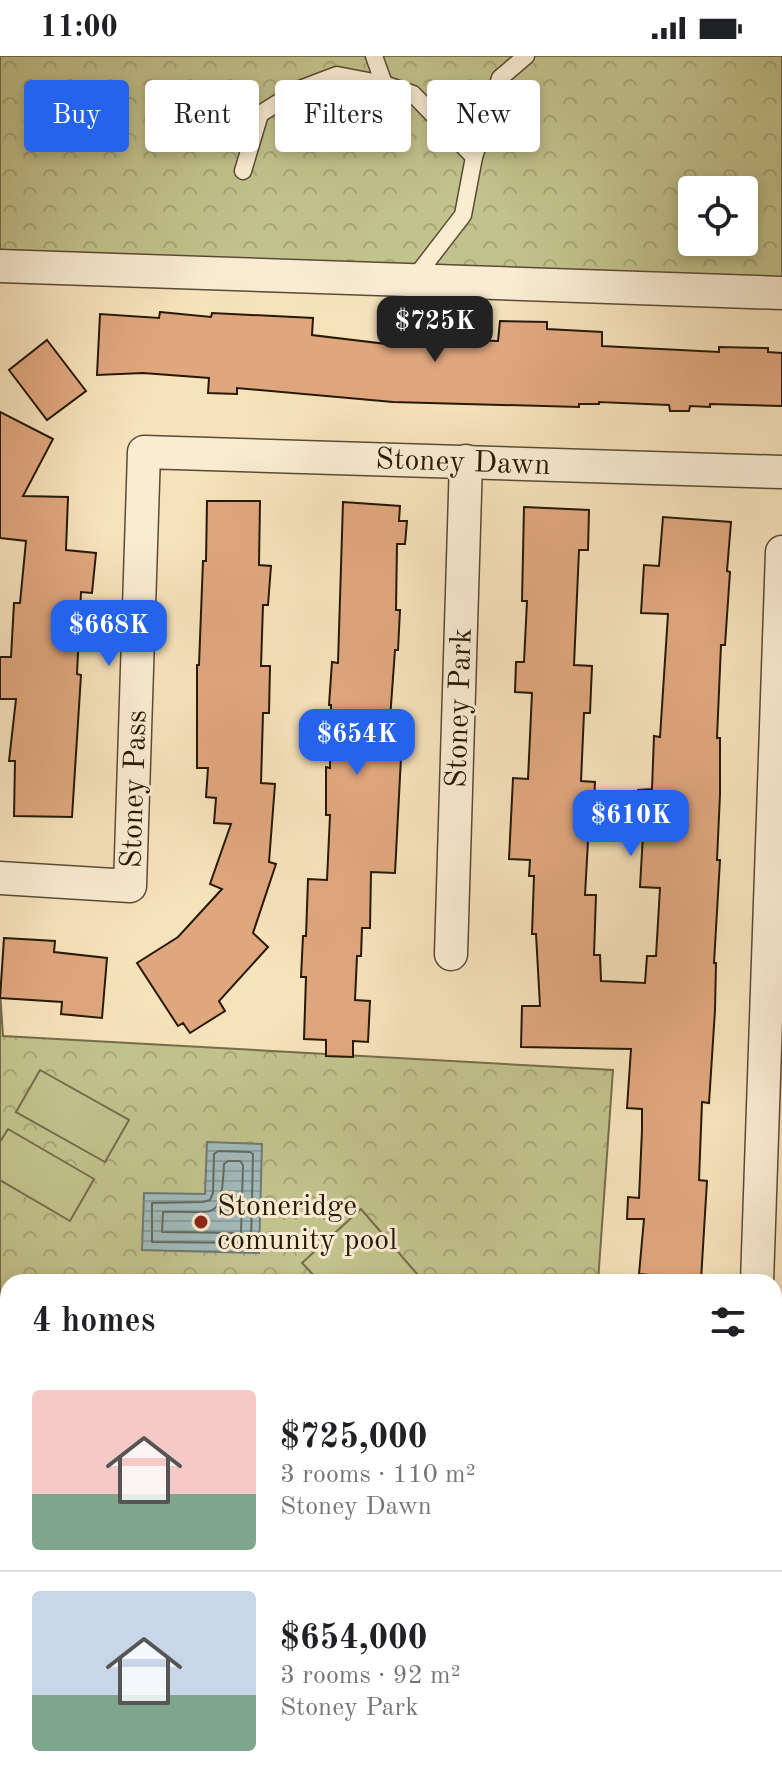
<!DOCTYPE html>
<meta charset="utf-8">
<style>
body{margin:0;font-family:"Old Standard TT",serif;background:#f6f6f6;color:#202124;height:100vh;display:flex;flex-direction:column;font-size:30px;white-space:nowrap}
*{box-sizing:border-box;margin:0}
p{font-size:26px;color:#757577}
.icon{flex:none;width:44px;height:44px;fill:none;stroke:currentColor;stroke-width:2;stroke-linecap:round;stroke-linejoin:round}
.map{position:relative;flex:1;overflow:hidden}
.details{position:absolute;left:0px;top:1218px;width:782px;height:514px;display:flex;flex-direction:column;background:#fff;border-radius:24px 24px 0 0;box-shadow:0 4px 12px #0003}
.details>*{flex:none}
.hud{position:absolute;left:24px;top:24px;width:734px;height:72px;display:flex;gap:16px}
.fabs{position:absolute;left:678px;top:120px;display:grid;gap:16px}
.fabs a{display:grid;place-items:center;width:80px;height:80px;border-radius:8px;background:#fff;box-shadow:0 4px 12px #0003;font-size:40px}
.price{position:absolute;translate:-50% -68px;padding:0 18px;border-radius:16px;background:#2563eb;color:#fff;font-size:26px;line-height:52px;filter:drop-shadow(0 2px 4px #0008)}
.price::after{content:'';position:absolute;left:50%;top:48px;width:24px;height:18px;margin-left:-12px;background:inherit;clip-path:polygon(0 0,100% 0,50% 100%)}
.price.current{background:#222;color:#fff}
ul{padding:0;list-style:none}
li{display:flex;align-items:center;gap:24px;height:200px;padding:0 32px}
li+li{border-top:2px solid #e0e0e0}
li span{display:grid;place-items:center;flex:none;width:224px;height:160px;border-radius:8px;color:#555}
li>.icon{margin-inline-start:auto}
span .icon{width:96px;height:96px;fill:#fffc;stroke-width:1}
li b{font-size:34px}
h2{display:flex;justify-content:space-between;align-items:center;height:96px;padding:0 32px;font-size:34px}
.tag{padding:0 28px;border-radius:8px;background:#fff;box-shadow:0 4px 12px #0003;font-size:28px;line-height:72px}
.tag.current{background:#2563eb;color:#fff}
.status{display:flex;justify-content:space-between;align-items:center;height:56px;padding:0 40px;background:#fff;direction:ltr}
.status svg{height:22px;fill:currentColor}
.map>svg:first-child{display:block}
.forest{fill:url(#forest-crowns);stroke:#746e4a;stroke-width:2;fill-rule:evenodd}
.garden{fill:#c2c28c;stroke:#746e4a;stroke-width:2}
.water{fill:url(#water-rules);stroke:#707a74;stroke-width:2}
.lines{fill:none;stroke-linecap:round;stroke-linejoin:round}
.shore{stroke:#646a62;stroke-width:2}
.building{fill:#e0a77f;stroke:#261907;stroke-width:2}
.lane-casing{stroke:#5a4b34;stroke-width:19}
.street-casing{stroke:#5a4b34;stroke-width:35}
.lane{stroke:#f9ecd3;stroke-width:16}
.street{stroke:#f9ecd3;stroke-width:32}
.poi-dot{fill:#8f2418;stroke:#f9ecd3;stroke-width:3}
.labels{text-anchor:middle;stroke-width:6;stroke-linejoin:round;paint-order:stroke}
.street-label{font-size:30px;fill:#261907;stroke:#f9ecd3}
.poi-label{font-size:30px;fill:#261907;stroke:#f9ecd3;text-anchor:start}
</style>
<div class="status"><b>11:00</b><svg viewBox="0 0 49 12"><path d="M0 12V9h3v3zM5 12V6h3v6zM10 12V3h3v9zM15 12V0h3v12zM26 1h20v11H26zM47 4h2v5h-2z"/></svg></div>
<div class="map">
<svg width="782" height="1731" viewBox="0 0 782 1731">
<defs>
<pattern id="forest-crowns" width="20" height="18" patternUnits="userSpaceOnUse" patternTransform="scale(2)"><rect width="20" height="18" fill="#c2c28c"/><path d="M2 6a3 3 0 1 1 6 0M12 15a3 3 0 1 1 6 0" fill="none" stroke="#a7a677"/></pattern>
<pattern id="water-rules" width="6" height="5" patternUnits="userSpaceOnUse" patternTransform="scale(2)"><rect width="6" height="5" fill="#a2bbbc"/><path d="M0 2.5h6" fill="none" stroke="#8ba0a0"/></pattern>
</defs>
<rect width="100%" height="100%" fill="#f6e2bb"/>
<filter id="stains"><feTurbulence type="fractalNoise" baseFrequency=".0025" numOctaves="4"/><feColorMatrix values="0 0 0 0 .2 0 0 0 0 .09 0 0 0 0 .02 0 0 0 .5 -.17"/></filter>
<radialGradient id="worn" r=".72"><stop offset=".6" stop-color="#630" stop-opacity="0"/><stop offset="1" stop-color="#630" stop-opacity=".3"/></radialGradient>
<g class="forest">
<path d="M 0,0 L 782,0 L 782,227 L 0,197 ZM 692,134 L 744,134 L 744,186 L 692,186 Z"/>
<polygon points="0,934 3,980 613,1014 598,1226 8,1226 8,1358 0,1358"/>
</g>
<g class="garden">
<polygon points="40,1014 129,1064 105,1106 16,1056"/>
<polygon points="8,1073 94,1123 70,1165 0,1124 0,1086"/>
<polygon points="361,1153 424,1226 320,1226 302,1207"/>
</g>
<polygon class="water" points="207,1086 262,1088 259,1197 142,1194 144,1137 205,1138"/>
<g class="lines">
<g class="shore">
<polygon points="218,1095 250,1096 253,1098 251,1187 152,1186 152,1147 203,1146 210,1144 213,1137 214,1098"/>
<path d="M 228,1105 L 240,1105 L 243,1109 L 241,1177 L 162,1176 L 163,1156 C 215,1154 221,1169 224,1108 Z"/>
</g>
</g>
<g class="building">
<polygon points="160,256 211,261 212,257 313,262 312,279 387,288 387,282 498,285 500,265 547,266 547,273 602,276 602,290 719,296 719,291 768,292 768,296 782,297 782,350 710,348 710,351 690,350 689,355 670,355 669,349 599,346 599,348 579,348 579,351 393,346 237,332 237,338 208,337 209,322 143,317 97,319 100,258 159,262"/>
<polygon points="47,284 86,335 47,364 9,314"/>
<polygon points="0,356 53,383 23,440 68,441 66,494 96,497 92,537 81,536 77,618 81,619 72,761 14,760 15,705 9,705 16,643 0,643 0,601 11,601 14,547 20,547 26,485 0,482"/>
<polygon points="207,445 260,445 259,509 271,510 268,549 263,549 261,610 270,610 269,657 263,657 261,727 275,728 269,806 276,808 253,877 268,891 219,945 225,955 190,977 183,967 178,970 137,907 178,881 222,833 210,828 231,768 214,767 216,742 206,741 208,712 197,712 197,609 199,609 203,505 206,505"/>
<polygon points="343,446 400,450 399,465 407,465 405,488 397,488 396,554 400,554 398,594 395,594 390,663 403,663 395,817 371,816 370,872 362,872 361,900 357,900 355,944 370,945 368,986 353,985 353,1001 326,1000 326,984 304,983 306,921 301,921 303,880 306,880 308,823 327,824 330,759 326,759 326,711 330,712 331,649 329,649 332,606 338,607"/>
<polygon points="524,451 589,454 588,494 579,494 574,609 592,610 590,657 584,657 581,725 595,726 593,767 589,767 585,839 596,839 594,899 600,899 601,925 645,927 647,900 656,900 660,832 640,831 643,778 636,778 638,734 652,733 654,680 660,681 668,558 641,557 644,509 659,510 663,461 731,466 727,515 730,516 725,589 721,589 717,682 720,682 720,738 717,804 720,804 714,907 716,907 715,954 709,1047 702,1046 699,1124 707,1125 701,1224 639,1218 644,1163 627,1163 628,1141 639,1142 642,1074 642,1053 627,1052 631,993 521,991 522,950 540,950 536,878 532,878 534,820 529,820 530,804 509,803 513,722 528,723 532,637 515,636 516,606 524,606 527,545 522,545"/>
<polygon points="4,882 55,885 54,896 107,902 102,962 61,958 62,946 0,942"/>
</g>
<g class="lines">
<g class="lane-casing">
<g id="lane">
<polyline points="374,0 384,28"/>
<polyline points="243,115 260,58 300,33 337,19 384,28 413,38 474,101"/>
<polyline points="413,224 463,159 474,101 500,22 526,0"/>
<polyline points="0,1303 8,1303"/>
<polyline points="0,1616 8,1615"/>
<polyline points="774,1656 782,1660"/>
</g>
</g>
<g class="street-casing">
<g id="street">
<polyline points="0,210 782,237"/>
<polyline points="0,822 130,830 144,396 782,416"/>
<polyline points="451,898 466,405"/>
<polyline points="757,1226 782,496"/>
<polyline points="0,1386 8,1386"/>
<polyline points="774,1410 782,1412"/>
</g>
</g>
<use href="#lane" class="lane"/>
<use href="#street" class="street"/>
</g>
<circle class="poi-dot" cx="201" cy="1166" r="8"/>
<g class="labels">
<g class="street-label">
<text transform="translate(463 405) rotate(2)" y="10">Stoney Dawn</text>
<text transform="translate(458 652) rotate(-88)" y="10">Stoney Park</text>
<text transform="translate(133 733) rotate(-88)" y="10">Stoney Pass</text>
</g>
<g class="poi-label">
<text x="217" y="1159">Stoneridge<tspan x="217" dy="34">comunity pool</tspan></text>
</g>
</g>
<rect width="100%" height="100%" filter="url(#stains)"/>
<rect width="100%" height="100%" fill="url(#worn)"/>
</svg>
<div class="fabs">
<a><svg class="icon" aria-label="locate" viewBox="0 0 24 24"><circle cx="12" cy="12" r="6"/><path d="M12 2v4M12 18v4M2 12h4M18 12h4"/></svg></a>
</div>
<b class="price current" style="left:435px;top:308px">$725K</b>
<b class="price" style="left:109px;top:612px">$668K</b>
<b class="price" style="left:357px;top:721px">$654K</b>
<b class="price" style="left:631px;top:802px">$610K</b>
<div class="hud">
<a class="tag current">Buy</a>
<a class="tag">Rent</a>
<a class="tag">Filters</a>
<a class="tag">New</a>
</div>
<section class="details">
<h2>4 homes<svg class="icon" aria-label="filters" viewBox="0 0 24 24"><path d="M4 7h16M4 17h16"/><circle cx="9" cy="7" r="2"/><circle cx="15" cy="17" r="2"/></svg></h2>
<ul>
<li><span style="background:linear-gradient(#f6c9c9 65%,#7fa58c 0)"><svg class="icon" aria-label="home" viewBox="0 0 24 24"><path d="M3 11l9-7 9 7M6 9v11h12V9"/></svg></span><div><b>$725,000</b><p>3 rooms · 110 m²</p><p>Stoney Dawn</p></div></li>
<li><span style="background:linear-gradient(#c9d6e8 65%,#7fa58c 0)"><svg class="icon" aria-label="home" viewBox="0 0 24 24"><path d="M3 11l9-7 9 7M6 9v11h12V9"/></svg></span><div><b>$654,000</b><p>3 rooms · 92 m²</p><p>Stoney Park</p></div></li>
</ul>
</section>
</div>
